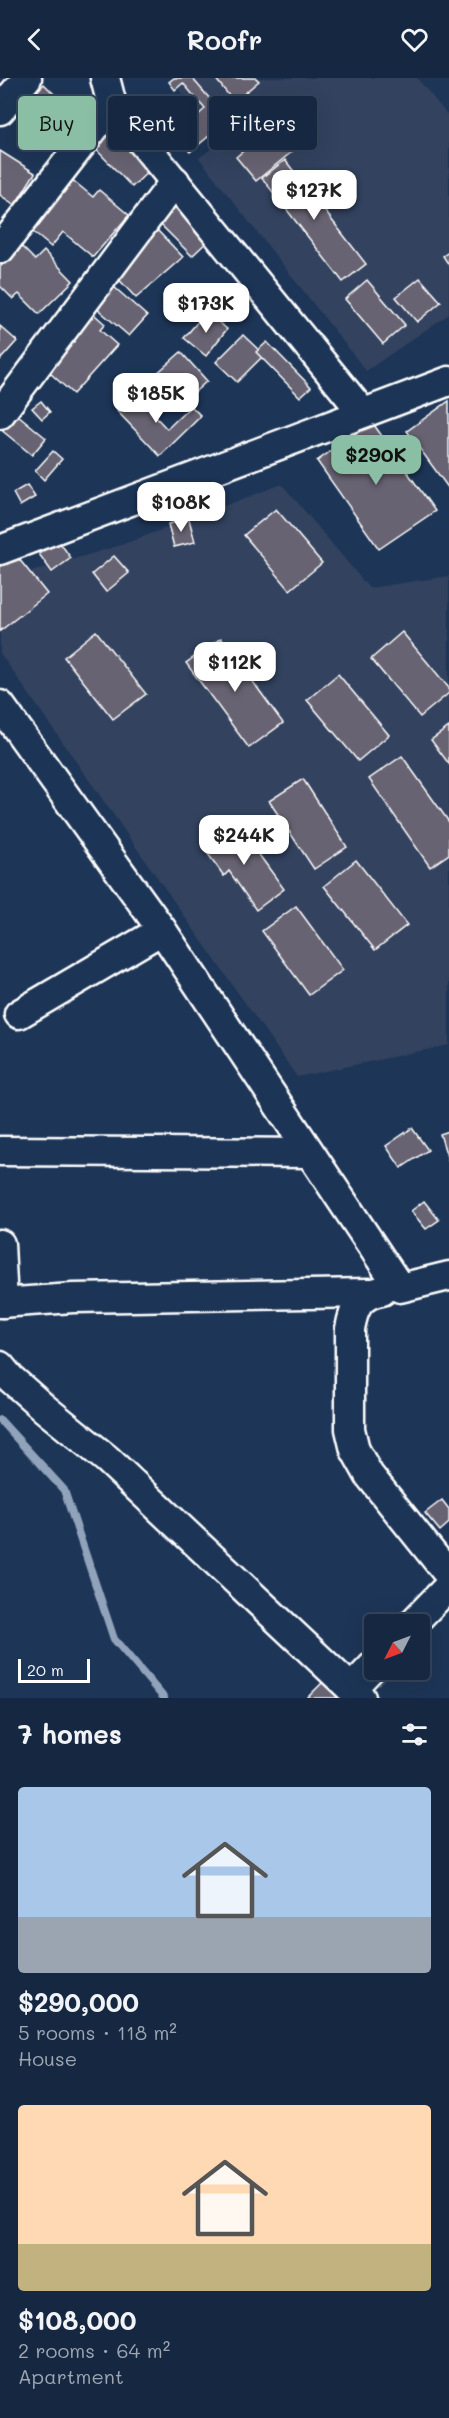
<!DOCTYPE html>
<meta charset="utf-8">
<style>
body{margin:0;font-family:Mali,sans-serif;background:#23344c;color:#f1f3f6;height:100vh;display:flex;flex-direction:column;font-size:22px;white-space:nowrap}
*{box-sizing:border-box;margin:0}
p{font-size:20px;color:#9ea6b1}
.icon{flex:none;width:33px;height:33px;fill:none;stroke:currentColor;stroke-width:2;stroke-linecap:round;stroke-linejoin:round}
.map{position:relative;height:1620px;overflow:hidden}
.panel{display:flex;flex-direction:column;background:#162841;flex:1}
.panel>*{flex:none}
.hud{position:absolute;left:18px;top:18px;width:414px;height:54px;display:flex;gap:12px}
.needle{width:39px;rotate:228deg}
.fabs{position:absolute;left:364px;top:1536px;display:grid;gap:12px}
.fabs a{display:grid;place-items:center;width:66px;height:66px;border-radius:6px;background:#162841;box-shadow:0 6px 24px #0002,0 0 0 2px #35445a;font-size:30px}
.scale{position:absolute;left:18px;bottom:15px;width:72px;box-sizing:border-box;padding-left:6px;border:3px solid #fff;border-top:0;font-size:16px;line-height:21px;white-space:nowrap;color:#fff;-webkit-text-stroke:4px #1d3557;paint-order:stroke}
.price{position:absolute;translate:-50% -51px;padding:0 14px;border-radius:12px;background:#fff;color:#222;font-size:20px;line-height:39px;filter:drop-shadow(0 2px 3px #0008)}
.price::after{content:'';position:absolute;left:50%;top:36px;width:18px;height:14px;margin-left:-9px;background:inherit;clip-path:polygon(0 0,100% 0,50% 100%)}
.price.on{background:#8abfa5;color:#111}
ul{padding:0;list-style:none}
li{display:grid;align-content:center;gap:12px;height:318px;padding:0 18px}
li span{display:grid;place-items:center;height:186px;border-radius:6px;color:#555}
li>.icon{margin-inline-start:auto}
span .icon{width:108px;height:108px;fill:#fffc;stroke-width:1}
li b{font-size:26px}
h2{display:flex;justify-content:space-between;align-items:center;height:72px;padding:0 18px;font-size:26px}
.pill{padding:0 21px;border-radius:6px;background:#162841;box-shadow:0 6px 24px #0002,0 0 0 2px #35445a;font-size:21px;line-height:54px}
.pill.on{background:#8abfa5;color:#111}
header{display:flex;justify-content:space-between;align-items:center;height:78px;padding:0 18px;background:#162841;font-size:27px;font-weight:600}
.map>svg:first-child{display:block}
.built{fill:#33435f}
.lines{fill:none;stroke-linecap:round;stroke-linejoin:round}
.stream{stroke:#91a3ba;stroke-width:8}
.building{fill:#676372;stroke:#fff;stroke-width:1.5}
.minor-casing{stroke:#fff;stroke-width:33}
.minor{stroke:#1d3557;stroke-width:28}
</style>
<header><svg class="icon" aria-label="back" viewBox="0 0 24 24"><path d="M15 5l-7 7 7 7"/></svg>Roofr<svg class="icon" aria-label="heart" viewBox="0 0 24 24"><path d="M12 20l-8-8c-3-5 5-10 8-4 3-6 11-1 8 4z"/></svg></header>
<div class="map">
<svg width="449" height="1620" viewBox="0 0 449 1620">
<rect width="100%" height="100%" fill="#1d3557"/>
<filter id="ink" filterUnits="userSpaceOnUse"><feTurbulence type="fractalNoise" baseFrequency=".0167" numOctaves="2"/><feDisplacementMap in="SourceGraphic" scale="12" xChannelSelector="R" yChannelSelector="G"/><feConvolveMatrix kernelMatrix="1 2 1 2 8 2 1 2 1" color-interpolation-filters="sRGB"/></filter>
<g filter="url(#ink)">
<g class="built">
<polygon points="171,0 417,0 449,39 449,236 366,293 199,80 218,66"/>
<polygon points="282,406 369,510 449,498 449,967 297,999 0,575 0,503 121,467"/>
</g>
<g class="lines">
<polyline class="stream" points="0,1342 64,1412 114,1561 164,1620"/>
</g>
<g class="building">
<polygon points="174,0 192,0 228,42 190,74 175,57 205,31 183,5 175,12 169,4"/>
<polygon points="215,0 256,0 259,3 234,24"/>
<polygon points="44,6 65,27 58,35 73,50 62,61 50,49 46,53 22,29"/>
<polygon points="295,30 315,55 256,103 236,79"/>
<polygon points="114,41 156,86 132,109 89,64"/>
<polygon points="0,73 35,95 15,127 0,117"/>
<polygon points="285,82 366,186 343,204 262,100"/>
<polygon points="70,100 93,119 99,112 129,137 93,179 63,154 51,169 28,150"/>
<polygon points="176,126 210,161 192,178 158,144"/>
<polygon points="157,152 183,179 136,220 112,194"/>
<polygon points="21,168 35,182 44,173 73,203 39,236 19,216 13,221 0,208 0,189"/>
<polygon points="449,174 449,187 443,178"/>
<polygon points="420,200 441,224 417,244 396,219"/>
<polygon points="105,201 147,238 129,258 87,222"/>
<polygon points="367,202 405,247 383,266 345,221"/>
<polygon points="87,230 105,246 100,252 117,267 73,316 38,284"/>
<polygon points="206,234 227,251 206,278 184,260"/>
<polygon points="0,248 17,263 0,282"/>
<polygon points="243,257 264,277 237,304 216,284"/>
<polygon points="267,264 311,309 300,319 256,274"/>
<polygon points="181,274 207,303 188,320 180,311 156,332 138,312"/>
<polygon points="134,316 167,351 191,328 201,338 160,378 117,333"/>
<polygon points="41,323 50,334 42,341 32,330"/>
<polygon points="449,323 449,411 407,353"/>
<polygon points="12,332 46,360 32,377 0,351 0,347"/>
<polygon points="372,344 435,433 379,471 317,383"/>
<polygon points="53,373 62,381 44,402 35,393"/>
<polygon points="27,407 35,419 20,428 13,415"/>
<polygon points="276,431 322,485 290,512 244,457"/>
<polygon points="189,441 195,464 174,469 168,446"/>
<polygon points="58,462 71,480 52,494 39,476"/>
<polygon points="15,476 47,516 0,553 0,487"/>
<polygon points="114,478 129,495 106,514 92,496"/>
<polygon points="96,553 146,616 113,641 64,579"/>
<polygon points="402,554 449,610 449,615 420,639 371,581"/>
<polygon points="221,560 283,645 249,670 186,585"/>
<polygon points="338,596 389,657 358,683 307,622"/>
<polygon points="449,649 449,686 431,662"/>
<polygon points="402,678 449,744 449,776 430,789 369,701"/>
<polygon points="303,701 347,769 314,791 269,723"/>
<polygon points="236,745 284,811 256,832 229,793 224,798 203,769"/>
<polygon points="356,782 407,847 375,872 324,808"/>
<polygon points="296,828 343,892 309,917 262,853"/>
<polygon points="412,1050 428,1072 401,1090 386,1068"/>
<polygon points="449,1053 449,1085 440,1056"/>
<polygon points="424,1123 439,1142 426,1151 411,1133"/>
<polygon points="442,1422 449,1431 449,1445 440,1453 425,1435"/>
<polygon points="328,1599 349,1620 307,1620"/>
</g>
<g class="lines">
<g class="minor-casing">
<g id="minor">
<polyline points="105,0 112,27 363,335"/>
<polyline points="0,32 27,0"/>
<polyline points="0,171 112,27"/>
<polyline points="0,336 175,103"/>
<polyline points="0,472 449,303"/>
<polyline points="0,627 162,852 400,1210 449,1198"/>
<polyline points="19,936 162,852"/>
<polyline points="0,1073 310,1075"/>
<polyline points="0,1166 3,1225"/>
<path d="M 382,1213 C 359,1217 354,1229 350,1251 L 350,1351 L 355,1372 L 369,1397 L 449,1497"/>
<polyline points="0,1225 73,1220 369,1215"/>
<polyline points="0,1288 10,1300 44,1330 107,1381 361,1620"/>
<polyline points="412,1546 449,1508"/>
<polyline points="351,1611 375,1586"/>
</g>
</g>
<use href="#minor" class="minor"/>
</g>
</g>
</svg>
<div class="fabs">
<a><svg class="needle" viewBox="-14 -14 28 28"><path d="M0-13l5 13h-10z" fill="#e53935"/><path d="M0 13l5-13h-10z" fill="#9ea6b1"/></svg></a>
</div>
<div class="scale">20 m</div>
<b class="price" style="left:314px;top:143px">$127K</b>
<b class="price" style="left:206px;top:256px">$173K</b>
<b class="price" style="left:156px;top:346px">$185K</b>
<b class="price on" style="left:376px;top:408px">$290K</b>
<b class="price" style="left:181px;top:455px">$108K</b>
<b class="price" style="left:235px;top:615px">$112K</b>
<b class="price" style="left:244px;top:788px">$244K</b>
<div class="hud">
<a class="pill on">Buy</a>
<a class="pill">Rent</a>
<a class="pill">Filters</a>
</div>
</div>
<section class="panel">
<h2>7 homes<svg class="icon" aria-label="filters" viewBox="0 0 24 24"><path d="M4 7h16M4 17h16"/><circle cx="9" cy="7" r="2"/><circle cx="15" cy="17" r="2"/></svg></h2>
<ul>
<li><span style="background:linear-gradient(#a9c7e8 70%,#9aa5b1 0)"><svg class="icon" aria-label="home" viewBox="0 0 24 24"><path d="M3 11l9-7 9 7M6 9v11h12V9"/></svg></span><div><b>$290,000</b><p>5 rooms · 118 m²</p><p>House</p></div></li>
<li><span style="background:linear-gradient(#ffd9b3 75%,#c2b280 0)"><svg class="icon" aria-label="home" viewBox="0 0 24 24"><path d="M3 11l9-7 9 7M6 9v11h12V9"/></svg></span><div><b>$108,000</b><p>2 rooms · 64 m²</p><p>Apartment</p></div></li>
</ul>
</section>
